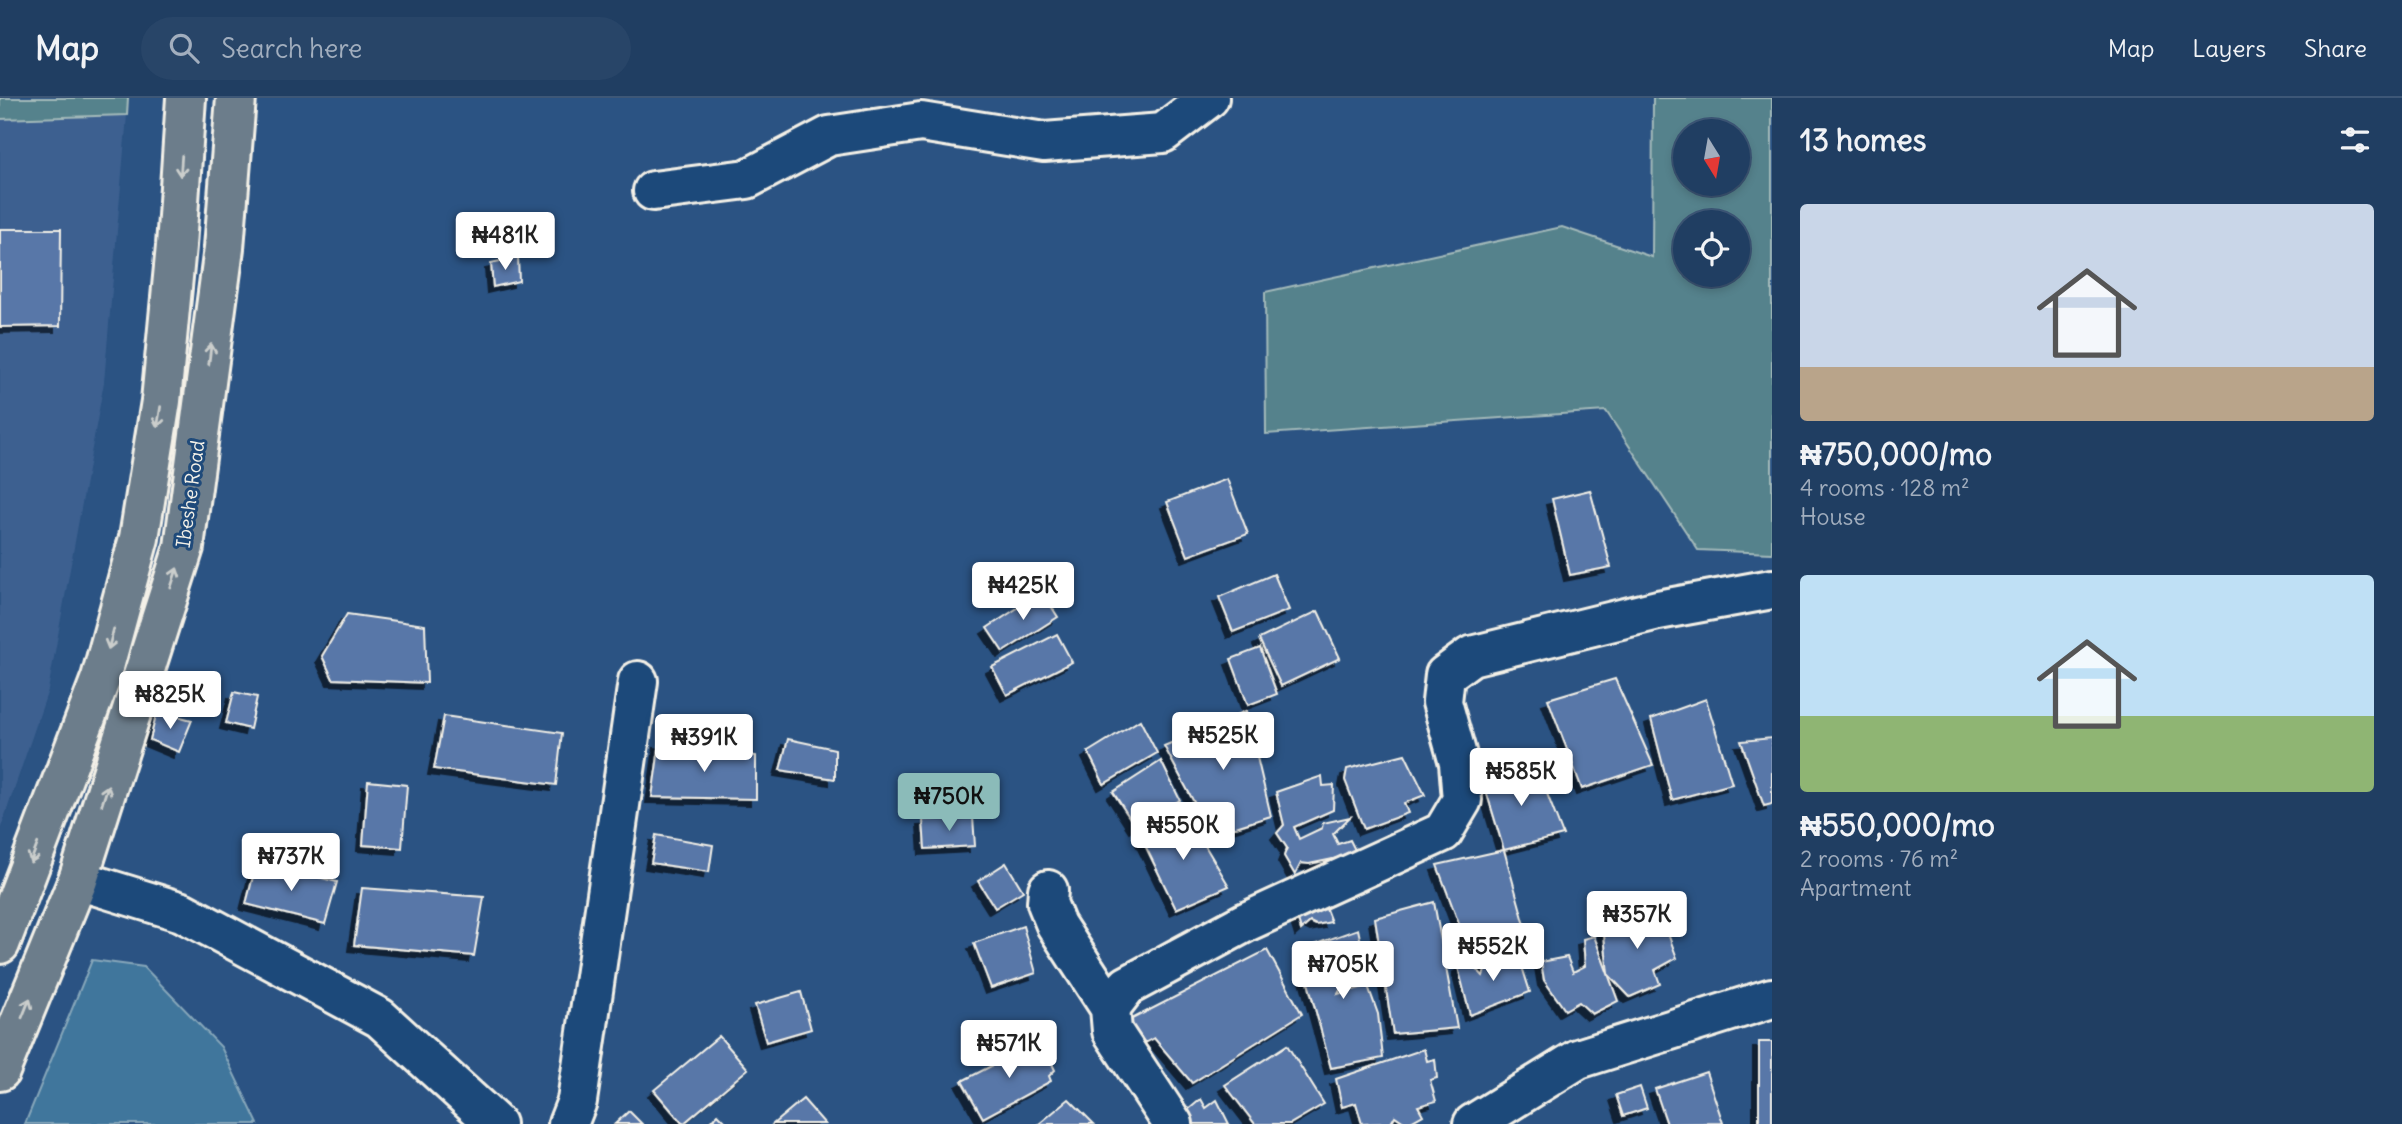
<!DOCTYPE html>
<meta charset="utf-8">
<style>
body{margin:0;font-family:Delius,sans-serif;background:#284568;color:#f1f3f6;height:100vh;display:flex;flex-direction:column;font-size:26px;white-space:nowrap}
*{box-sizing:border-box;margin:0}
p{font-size:23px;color:#a2aebe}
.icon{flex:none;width:38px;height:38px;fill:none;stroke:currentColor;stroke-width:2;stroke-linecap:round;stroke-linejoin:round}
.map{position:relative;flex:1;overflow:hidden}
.details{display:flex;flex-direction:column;background:#203e62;width:630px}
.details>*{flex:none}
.needle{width:46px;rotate:169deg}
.fabs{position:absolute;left:1673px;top:21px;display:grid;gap:14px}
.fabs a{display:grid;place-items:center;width:77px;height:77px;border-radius:50%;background:#203e62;box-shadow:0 4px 10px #0003,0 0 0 2px #3d5777;font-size:35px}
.price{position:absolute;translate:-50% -60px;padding:0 16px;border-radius:7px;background:#fff;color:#222;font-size:23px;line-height:46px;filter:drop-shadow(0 2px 4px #0008)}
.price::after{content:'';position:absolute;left:50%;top:42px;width:21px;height:16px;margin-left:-10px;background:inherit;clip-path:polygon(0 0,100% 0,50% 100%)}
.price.current{background:#8bbbb9;color:#111}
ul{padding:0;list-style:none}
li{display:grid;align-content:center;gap:14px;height:371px;padding:0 28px}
li span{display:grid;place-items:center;height:217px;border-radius:7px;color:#555}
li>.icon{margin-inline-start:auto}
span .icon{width:126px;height:126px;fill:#fffc;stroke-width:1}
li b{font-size:30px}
h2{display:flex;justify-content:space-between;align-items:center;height:84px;padding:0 28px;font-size:30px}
header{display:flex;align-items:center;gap:42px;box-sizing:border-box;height:98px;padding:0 35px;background:#203e62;border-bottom:2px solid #3d5777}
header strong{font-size:33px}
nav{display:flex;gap:38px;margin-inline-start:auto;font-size:24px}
.search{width:490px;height:63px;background:#284568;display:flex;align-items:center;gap:18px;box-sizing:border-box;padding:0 24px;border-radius:38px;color:#a2aebe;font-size:26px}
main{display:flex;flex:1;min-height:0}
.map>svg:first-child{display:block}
.built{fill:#3d6190}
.green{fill:#55828c;stroke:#a4baba;stroke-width:2;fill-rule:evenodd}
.water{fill:#3f769c;stroke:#87a7ba;stroke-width:2}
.building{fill:#5977a8;stroke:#f4f1e8;stroke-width:2;filter:url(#shadow)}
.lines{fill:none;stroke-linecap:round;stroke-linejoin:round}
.minor-casing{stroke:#f4f1e8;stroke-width:44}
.major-casing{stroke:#f4f1e8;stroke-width:44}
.minor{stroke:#1f4a7a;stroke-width:38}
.major{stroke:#6c7d8b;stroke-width:38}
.oneway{stroke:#cbcecc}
.labels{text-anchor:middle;stroke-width:6;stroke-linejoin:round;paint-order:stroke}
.street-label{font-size:19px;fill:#f4f1e8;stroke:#1f4a7a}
</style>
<header>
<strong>Map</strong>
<div class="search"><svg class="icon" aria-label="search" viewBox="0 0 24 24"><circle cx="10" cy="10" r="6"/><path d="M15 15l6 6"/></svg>Search here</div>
<nav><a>Map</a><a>Layers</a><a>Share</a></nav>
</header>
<main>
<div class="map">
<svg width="1772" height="1026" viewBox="0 0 1772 1026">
<defs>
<filter id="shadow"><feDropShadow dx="-6" dy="6" stdDeviation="0" flood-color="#0009"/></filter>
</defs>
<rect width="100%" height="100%" fill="#2b5383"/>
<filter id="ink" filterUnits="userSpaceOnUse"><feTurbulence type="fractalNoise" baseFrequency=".0143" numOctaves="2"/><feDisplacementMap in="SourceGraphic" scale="14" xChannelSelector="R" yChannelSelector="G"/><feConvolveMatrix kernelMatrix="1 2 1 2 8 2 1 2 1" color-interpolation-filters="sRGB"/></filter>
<g filter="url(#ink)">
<polygon class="built" points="127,17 104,284 48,592 0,732 0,21"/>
<g class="green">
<polygon points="0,0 128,0 127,17 0,21"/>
<path d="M 1653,0 L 1772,0 L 1772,455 L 1698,452 L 1606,313 L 1266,336 L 1265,194 L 1562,129 L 1652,159 ZM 1685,33 L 1738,33 L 1738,86 L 1685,86 ZM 1685,124 L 1738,124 L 1738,177 L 1685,177 Z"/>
</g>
<polygon class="water" points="92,862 144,869 221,949 258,1026 25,1026"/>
<g class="building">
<polygon points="0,131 61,131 60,228 0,229"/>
<polygon points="518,159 519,183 493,189 491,165"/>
<polygon points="1227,381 1248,436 1188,458 1167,404"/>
<polygon points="1590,392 1611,469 1570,477 1552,401"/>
<polygon points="1274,476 1289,512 1233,534 1219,499"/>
<polygon points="1042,494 1058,519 1003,554 987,530"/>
<polygon points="1318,513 1340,560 1281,588 1259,541"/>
<polygon points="347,516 425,527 427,585 333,581 322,558"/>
<polygon points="1057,536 1072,564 1007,597 992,569"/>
<polygon points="1260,550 1277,596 1248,607 1231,561"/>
<polygon points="1615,581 1653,667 1582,691 1548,601"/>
<polygon points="234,594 257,599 250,631 226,625"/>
<polygon points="1706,601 1732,686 1672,702 1651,621"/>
<polygon points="157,613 192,622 179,654 150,642"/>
<polygon points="1246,613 1271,718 1229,731 1215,711 1203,721 1164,648"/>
<polygon points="444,618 562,635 556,687 434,671"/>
<polygon points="1140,622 1157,655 1104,686 1088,654"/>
<polygon points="1772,640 1772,706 1764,708 1741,643"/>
<polygon points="788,641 835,651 835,681 780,672"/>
<polygon points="660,644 756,658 756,701 652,699"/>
<polygon points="1405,656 1425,697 1404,705 1408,715 1364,731 1345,682 1347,671"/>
<polygon points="1161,663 1180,702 1135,728 1113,694"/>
<polygon points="1511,669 1515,680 1539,675 1563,737 1504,752 1481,676"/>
<polygon points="1322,678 1323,688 1334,687 1333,712 1294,729 1299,741 1322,730 1323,725 1350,719 1333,736 1338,746 1350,742 1357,756 1309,766 1301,765 1295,777 1284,758 1287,750 1277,735 1284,727 1276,694"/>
<polygon points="368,683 407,687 402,750 363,747"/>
<polygon points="1185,714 1229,788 1176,811 1141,739"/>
<polygon points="973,719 975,748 925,751 923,722"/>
<polygon points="656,737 713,747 709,774 651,765"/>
<polygon points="1504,752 1526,831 1468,850 1437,767"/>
<polygon points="257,763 337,784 325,826 246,806"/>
<polygon points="1006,765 1023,793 995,810 978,783"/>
<polygon points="362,790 484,799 474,858 354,847"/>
<polygon points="1434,804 1457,930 1393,936 1375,820"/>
<polygon points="1658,809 1677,860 1655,872 1660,886 1630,899 1608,876 1603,826 1622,817 1629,827"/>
<polygon points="1326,811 1331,824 1316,827 1310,824 1301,832 1295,813"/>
<polygon points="1023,828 1036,875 991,890 974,845"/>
<polygon points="1358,831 1367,873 1344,884 1338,896 1368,888 1378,916 1383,960 1331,970 1302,862 1313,847"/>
<polygon points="1594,838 1618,903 1592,916 1579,904 1565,912 1544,882 1541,864 1567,859 1573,874 1585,868 1583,841"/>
<polygon points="1267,852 1302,916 1192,985 1154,940 1139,948 1126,924"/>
<polygon points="1518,856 1530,894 1470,917 1458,869 1469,863 1483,878 1491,858"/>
<polygon points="801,894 811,931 766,944 755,907"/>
<polygon points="719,938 748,971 683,1026 654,992"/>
<rect x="1759" y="944" width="13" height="82"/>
<polygon points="1036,945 1039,956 1046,953 1055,972 1049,978 1051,983 983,1020 962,983"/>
<polygon points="1287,947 1324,1006 1290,1026 1255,1026 1225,987"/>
<polygon points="1424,951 1427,963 1435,961 1437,980 1430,982 1436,1003 1418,1008 1423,1017 1407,1026 1395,1018 1391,1025 1362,1026 1356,1005 1342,1009 1336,981"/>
<polygon points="1706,974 1723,1025 1667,1026 1655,991"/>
<polygon points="1640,989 1647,1010 1623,1018 1616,997"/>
<polygon points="803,1001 825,1026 773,1026"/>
<polygon points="1069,1001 1094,1026 1039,1026"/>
<polygon points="1201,1001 1206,1010 1217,1002 1229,1026 1179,1026 1182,1006 1188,1012"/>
<polygon points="629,1013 642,1026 615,1026"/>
<polygon points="718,1016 728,1026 709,1026"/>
</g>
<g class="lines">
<g class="minor-casing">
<g id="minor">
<polyline points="653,93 747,81 829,38 921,24 1044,44 1163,35 1209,0"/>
<polyline points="78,782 182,814 380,920 496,1026"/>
<polyline points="1048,792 1047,805 1056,827 1110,910 1112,933 1173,1026"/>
<polyline points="1110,910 1127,888 1246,824 1443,734 1462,702 1459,665 1442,604 1445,577 1471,558 1658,512 1772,491"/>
<polyline points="568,1026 577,1003 638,583"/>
<polyline points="1473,1026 1578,961 1772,900"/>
</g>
</g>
<g class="major-casing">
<g id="major">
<polyline points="0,846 101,580 139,440 161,303 176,148 186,0"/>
<polyline points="0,973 78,782 184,449 224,150 236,0"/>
</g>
</g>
<use href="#minor" class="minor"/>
<use href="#major" class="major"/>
</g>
<defs><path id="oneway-shaft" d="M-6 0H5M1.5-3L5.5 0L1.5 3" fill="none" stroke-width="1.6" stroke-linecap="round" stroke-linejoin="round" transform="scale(1.75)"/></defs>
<g class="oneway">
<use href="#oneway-shaft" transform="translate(181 68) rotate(94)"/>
<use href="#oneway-shaft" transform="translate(210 256) rotate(-83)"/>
<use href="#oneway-shaft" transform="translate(159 319) rotate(99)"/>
<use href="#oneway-shaft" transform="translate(174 480) rotate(-72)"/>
<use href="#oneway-shaft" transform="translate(111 541) rotate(105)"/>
<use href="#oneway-shaft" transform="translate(105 697) rotate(-72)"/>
<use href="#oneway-shaft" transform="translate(34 755) rotate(111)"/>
<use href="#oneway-shaft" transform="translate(26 910) rotate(-68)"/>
</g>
</g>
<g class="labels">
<g class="street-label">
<text transform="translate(190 396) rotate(-82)" y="7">Ibeshe Road</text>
</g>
</g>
</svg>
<div class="fabs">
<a><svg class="needle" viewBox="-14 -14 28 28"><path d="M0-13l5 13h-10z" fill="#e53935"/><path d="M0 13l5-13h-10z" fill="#a2aebe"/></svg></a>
<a><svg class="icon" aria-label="locate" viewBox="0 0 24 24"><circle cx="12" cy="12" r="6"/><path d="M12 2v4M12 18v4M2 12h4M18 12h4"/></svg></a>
</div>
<b class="price" style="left:505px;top:174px">₦481K</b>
<b class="price" style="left:1023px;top:524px">₦425K</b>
<b class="price" style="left:170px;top:633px">₦825K</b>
<b class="price" style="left:1223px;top:674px">₦525K</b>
<b class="price" style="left:704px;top:676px">₦391K</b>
<b class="price" style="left:1521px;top:710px">₦585K</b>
<b class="price current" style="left:949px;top:735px">₦750K</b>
<b class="price" style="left:1183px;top:764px">₦550K</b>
<b class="price" style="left:291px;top:795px">₦737K</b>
<b class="price" style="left:1637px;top:853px">₦357K</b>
<b class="price" style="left:1493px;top:885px">₦552K</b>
<b class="price" style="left:1343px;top:903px">₦705K</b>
<b class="price" style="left:1009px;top:982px">₦571K</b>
</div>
<section class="details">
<h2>13 homes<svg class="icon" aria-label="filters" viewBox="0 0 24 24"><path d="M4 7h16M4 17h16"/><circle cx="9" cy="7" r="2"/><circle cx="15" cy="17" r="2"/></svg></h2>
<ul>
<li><span style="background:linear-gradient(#c9d6e8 75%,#b9a48a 0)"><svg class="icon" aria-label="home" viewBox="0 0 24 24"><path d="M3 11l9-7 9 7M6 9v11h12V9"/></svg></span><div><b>₦750,000/mo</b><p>4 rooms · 128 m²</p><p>House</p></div></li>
<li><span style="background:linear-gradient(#bfe0f5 65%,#8fb573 0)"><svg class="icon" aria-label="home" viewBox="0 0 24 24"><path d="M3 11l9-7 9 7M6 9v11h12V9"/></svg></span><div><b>₦550,000/mo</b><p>2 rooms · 76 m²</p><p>Apartment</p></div></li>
</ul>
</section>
</main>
